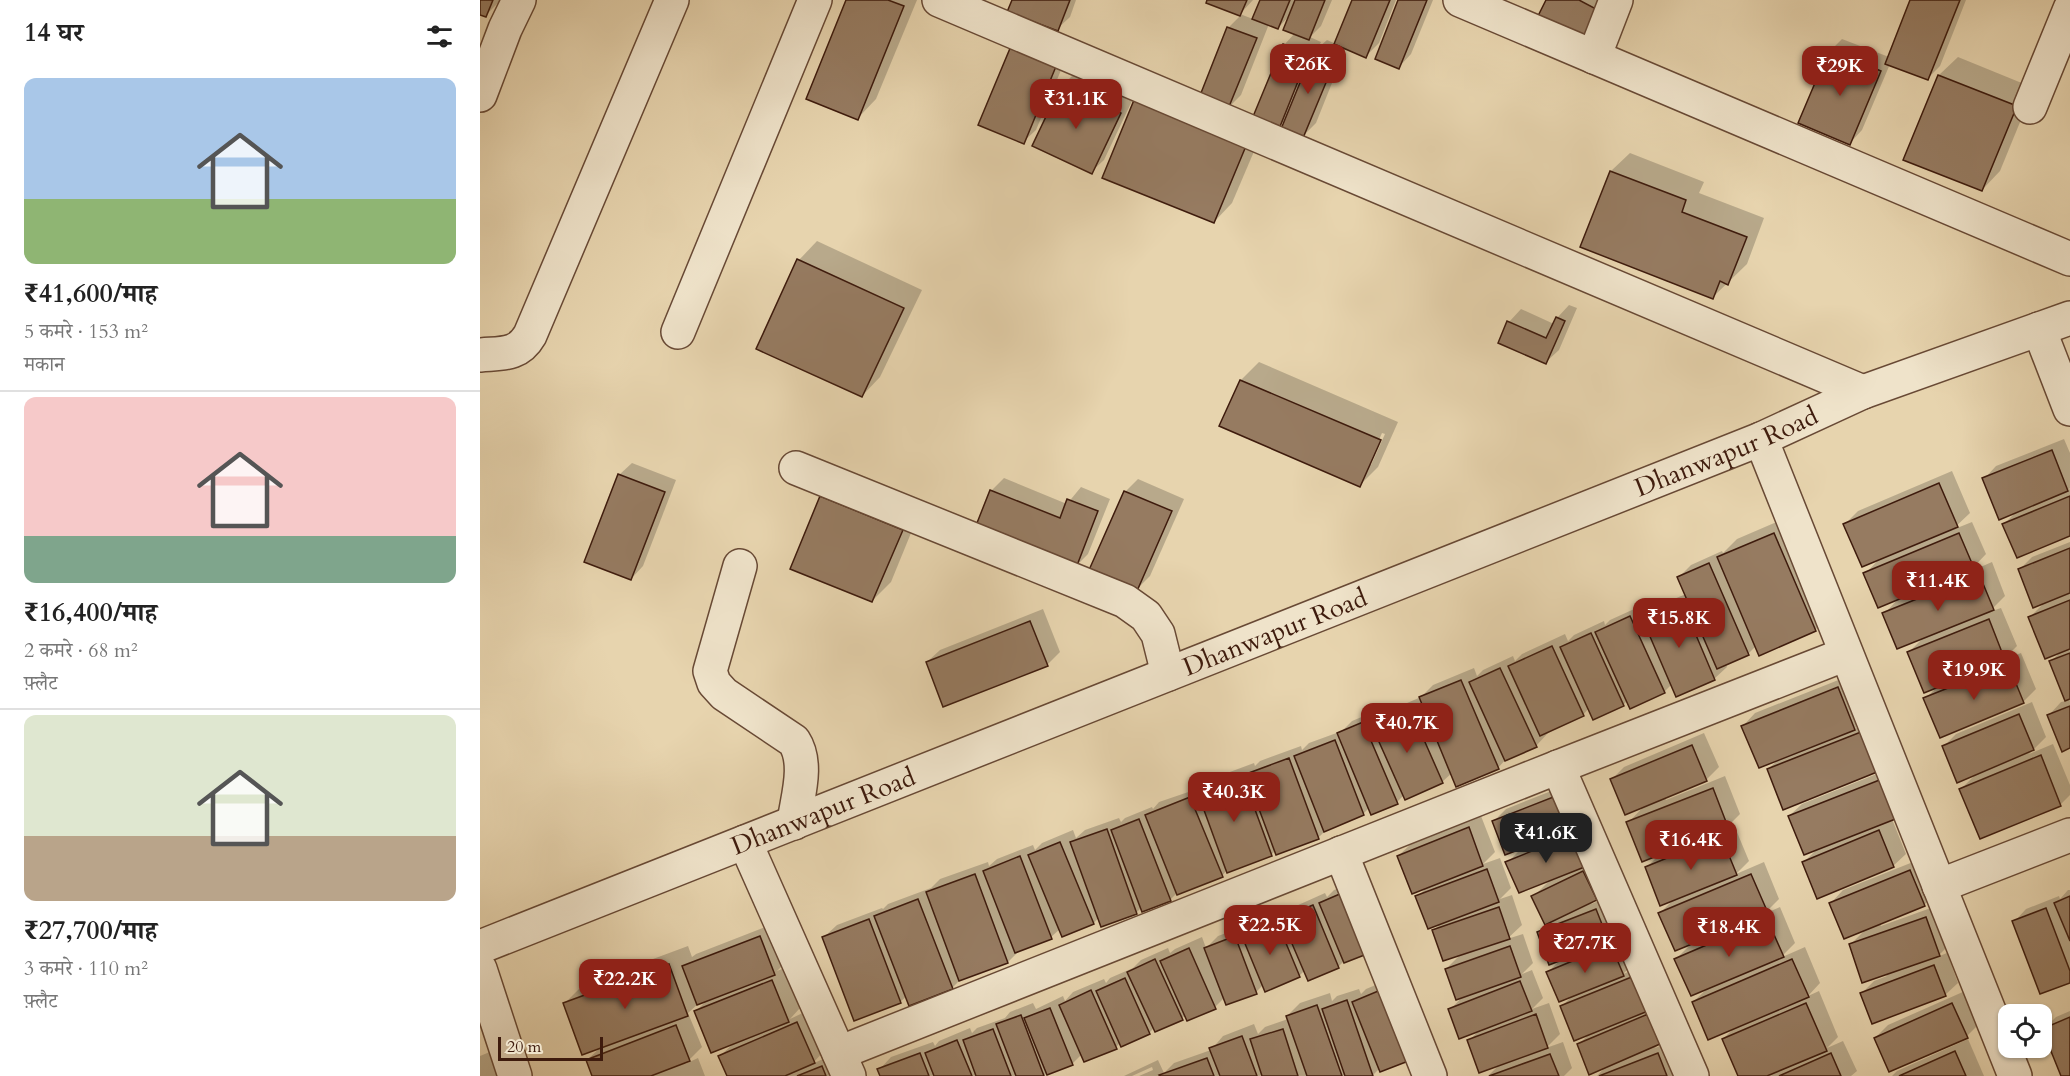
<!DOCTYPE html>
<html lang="hi">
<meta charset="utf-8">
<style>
body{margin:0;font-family:Cardo,"Noto Serif Devanagari",serif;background:#f6f6f6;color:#222;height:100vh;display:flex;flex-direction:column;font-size:22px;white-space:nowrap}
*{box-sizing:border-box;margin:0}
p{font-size:20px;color:#767676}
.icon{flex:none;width:33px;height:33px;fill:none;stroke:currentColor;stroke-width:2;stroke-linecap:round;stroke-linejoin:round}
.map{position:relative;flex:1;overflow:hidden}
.sheet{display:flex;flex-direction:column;background:#fff;width:480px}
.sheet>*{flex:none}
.controls{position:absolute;left:1518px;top:1004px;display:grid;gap:12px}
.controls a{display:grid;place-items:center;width:54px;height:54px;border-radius:12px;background:#fff;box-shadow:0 2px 4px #0004;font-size:30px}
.scale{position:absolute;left:18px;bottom:15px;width:105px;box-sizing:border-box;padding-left:6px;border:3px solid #3e1b0d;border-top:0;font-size:16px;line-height:21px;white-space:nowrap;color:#3e1b0d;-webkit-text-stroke:4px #efe3ca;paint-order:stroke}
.price{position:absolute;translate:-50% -51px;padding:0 14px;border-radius:12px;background:#8f2418;color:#fff;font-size:20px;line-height:39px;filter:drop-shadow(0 2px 3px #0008)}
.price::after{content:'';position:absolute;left:50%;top:36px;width:18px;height:14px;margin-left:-9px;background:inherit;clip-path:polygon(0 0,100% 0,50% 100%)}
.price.current{background:#222;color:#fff}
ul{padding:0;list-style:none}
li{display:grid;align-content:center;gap:12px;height:318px;padding:0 24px}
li+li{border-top:2px solid #e0e0e0}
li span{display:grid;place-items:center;height:186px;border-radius:12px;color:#555}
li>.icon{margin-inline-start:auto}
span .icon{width:108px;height:108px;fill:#fffc;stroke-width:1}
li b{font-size:26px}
h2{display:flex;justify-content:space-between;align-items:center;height:72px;padding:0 24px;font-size:26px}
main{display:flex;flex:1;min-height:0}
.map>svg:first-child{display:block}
.shadow{fill:#0003;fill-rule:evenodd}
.building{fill:#967b61;stroke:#3e1b0d;stroke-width:1.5}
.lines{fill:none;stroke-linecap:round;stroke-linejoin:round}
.minor-casing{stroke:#684935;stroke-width:36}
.minor{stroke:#efe3ca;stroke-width:33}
.labels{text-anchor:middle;stroke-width:5;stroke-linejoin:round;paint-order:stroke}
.street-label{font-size:26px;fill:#3e1b0d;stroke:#efe3ca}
</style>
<main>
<section class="sheet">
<h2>14 घर<svg class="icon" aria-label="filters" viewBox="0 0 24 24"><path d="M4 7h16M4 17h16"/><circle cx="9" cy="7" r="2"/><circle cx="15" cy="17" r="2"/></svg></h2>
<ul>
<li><span style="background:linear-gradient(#a9c7e8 65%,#8fb573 0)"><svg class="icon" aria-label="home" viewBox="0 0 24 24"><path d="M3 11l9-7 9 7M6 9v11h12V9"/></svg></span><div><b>₹41,600/माह</b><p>5 कमरे · 153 m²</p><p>मकान</p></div></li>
<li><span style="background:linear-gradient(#f6c9c9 75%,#7fa58c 0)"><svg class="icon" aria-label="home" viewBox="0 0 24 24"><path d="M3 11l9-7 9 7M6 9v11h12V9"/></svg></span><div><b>₹16,400/माह</b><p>2 कमरे · 68 m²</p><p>फ़्लैट</p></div></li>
<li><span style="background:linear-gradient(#dfe7d0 65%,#b9a48a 0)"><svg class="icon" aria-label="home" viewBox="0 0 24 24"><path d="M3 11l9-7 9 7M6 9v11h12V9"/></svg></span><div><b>₹27,700/माह</b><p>3 कमरे · 110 m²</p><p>फ़्लैट</p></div></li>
</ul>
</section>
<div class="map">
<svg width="1590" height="1076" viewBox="0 0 1590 1076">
<rect width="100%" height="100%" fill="#e7d4ae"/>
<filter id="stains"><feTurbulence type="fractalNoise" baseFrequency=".00333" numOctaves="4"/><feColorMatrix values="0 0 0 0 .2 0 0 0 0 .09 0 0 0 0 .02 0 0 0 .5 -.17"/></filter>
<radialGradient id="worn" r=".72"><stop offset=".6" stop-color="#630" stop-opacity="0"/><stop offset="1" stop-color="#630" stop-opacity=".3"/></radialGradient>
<g class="shadow">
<polygon points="0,0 21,0 5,16 0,13"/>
<polygon points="368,0 437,0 396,99 378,118"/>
<polygon points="533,0 596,0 590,17 577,29"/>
<polygon points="729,0 773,0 760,14 773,19 781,0 852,0 841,26 830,37 841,42 838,48 847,40 856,44 873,0 916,0 899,43 886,56 866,48 836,123 823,136 807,118 799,127 804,45 815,33 811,14 798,28 789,24 761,95 748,108 721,97 749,27 761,15 728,2"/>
<polygon points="920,0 953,0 931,54 919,67"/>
<polygon points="1068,0 1128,0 1112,32"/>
<polygon points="1432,0 1486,0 1460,66 1447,79 1410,64 1382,130 1370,143 1350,51 1362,39 1409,57"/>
<polygon points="589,51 556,130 543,142 500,124"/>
<polygon points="1478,57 1554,88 1520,171 1502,190 1425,159 1459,75"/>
<polygon points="595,73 652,101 624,160 611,172 582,86"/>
<polygon points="784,128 752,203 734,222 624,177"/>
<polygon points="1150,153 1224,182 1219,193 1284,218 1267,264 1233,297 1131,171"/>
<polygon points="337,241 442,290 400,377 382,396 319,260"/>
<polygon points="1089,305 1097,308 1079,350 1066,362 1029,322 1041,309 1074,324 1077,318"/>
<path d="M 779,362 L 918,422 L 898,467 L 880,485 L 761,380 ZM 902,433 L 905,434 L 891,465 L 888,465 Z"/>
<polygon points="1584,439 1590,453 1590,488 1587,491 1590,489 1590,535 1524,524 1538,510 1504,479 1516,466"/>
<polygon points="152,463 196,480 163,566 151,579 139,475"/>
<polygon points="1472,471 1490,513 1472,530 1492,522 1506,554 1489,572 1512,562 1525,596 1509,612 1521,608 1537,646 1523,660 1541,653 1556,689 1543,702 1445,699 1459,685 1429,652 1444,637 1404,614 1420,597 1385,574 1401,557 1365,524 1378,511"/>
<polygon points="360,478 440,511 411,582 392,601 342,497"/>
<polygon points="524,478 587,504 601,487 630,499 608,554 596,566 511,491"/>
<polygon points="658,479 704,499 670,576 657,589 611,569 645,492"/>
<polygon points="1313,515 1354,611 1335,630 1276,646 1268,654 1246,664 1247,667 1234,679 1192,684 1185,691 1151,707 1148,700 1143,705 1109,708 1103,715 1067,731 1068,733 1056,746 1026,759 1018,768 972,773 962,782 924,795 917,802 890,807 883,814 847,829 838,838 796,850 791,855 746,871 742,876 698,892 690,900 662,907 656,913 619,917 614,923 580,929 571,937 541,949 528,962 481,979 472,988 427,996 420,1002 344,937 357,925 402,908 403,909 408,904 451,888 460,879 508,862 509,866 517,859 553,845 555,850 562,843 593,830 596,838 605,830 639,818 641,822 645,818 672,807 673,809 679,802 723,787 731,779 774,763 775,766 780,761 821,746 822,750 829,743 862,731 872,721 896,711 899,719 906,712 941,697 953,685 994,668 997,676 1003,670 1033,656 1035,661 1042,654 1085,634 1088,641 1094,635 1124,621 1125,625 1130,620 1163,605 1168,615 1177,606 1206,594 1199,577 1211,565 1242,551 1243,553 1257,539"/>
<polygon points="1590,542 1590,747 1569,715 1581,702 1586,701 1571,661 1582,651 1550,617 1566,601 1540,569 1552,557"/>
<polygon points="563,609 580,652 567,665 447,662 460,650"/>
<polygon points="1371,675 1387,716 1375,728 1399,718 1414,756 1288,769 1300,758 1263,726 1275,713"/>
<polygon points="1552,702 1566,737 1549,754 1573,744 1590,785 1590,795 1580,805 1481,789 1497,773 1463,747 1476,734"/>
<polygon points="1224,733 1239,767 1226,780 1185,797 1186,800 1245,776 1260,814 1246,828 1254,825 1269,861 1256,874 1284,862 1299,899 1284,914 1300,907 1315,943 1300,958 1325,947 1340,983 1328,996 1339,991 1358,1037 1347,1048 1363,1041 1377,1071 1371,1076 1259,1076 1243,1039 1256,1026 1213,1002 1228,988 1196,959 1213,942 1180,913 1195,898 1166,868 1182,852 1148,823 1165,805 1132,779 1144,767"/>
<polygon points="1414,767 1412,819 1426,854 1413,866 1324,862 1338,848 1309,816 1322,804"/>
<polygon points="1094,782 1129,887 1111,904 1129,897 1140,928 1130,939 1143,933 1155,962 1143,974 1166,965 1192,1031 1175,1048 1190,1042 1201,1068 1192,1076 1117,1076 1127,1065 1098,1045 1110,1033 1082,1006 1093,995 1068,972 1081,959 1058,932 1066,924 1053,897 1071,879 1027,863 1043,847 1014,821 1026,809"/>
<polygon points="1001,816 1015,852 1003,864 1020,858 1031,888 1020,899 1032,895 1042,925 1027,939 1043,934 1053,963 1042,974 1052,970 1063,998 1052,1009 1069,1003 1080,1034 1066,1048 1083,1042 1092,1068 1084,1076 1008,1076 1019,1065 989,1041 1000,1029 970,1010 983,996 966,969 982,953 954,930 961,923 937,897 948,886 918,856 931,844"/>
<polygon points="1443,858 1457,892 1444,905 1400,923 1401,926 1459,905 1472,942 1457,957 1467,953 1478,983 1465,995 1382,993 1394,981 1407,976 1371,944 1387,928 1351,903 1363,890"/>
<polygon points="875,882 864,961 858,967 825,970 820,975 785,990 783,985 776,992 744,998 735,1007 706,1015 702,1018 674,1028 669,1033 641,1042 636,1047 602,1054 593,1063 568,1072 564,1076 401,1076 399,1070 411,1057 453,1042 455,1046 459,1041 490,1028 492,1033 497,1028 525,1018 530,1012 553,1003 556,1009 583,996 585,1001 593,992 624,979 626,983 630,978 653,968 661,960 688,948 690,953 695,949 722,937 726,948 738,936 768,925 769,928 775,922 809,908 810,911 816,906 845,893 847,897 854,890"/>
<polygon points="1588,890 1590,890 1590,981 1534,922 1546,909 1579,896 1580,899"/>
<polygon points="293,924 307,961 297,971 304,968 320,1008 310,1019 329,1010 346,1049 332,1064 354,1054 364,1076 248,1076 240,1056 255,1042 216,1011 227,1000 219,1003 208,1013 222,1047 205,1064 218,1058 225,1076 114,1076 107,1060 122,1046 85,1003 103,985 208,946 212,957 216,954"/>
<polygon points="915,977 900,1068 892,1076 659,1076 673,1070 672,1067 652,1076 644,1076 678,1060 684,1073 694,1063 731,1050 743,1036 774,1024 778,1034 785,1027 808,1019 807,1016 820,1003 850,993 852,1001 857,996 879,989 881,994 886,989"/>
<polygon points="1485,991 1499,1024 1487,1036 1395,1038 1408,1025"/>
<polygon points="1590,1011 1590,1076 1582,1076 1564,1029 1576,1017"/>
<polygon points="1488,1039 1504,1076 1412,1076 1417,1071"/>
<polygon points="17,1049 28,1076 0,1076 0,1056"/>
</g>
<g class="building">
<polygon points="0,0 13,0 6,17 0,15"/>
<polygon points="366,0 408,0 424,6 378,120 326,99"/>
<polygon points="532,0 590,0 578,31 527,12"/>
<polygon points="727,0 767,0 760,16 726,3"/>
<polygon points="780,0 810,0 798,29 772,19"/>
<polygon points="815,0 845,0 829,40 803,30"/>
<polygon points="872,0 910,0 886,58 854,44"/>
<polygon points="918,0 947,0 919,69 895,59"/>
<polygon points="1066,0 1099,0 1118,10 1100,47 1054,24"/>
<polygon points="1430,0 1480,0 1448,80 1405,64"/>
<polygon points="747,27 777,38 748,109 719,98"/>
<polygon points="803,44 829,54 799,129 772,119"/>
<polygon points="531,46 577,64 544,144 498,125"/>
<polygon points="1349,50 1401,71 1370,145 1318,123"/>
<polygon points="833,51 855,61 823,138 801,129"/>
<polygon points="1458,75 1537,106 1502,191 1423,160"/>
<polygon points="581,85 641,113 612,174 552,146"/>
<polygon points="654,100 766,146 734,223 622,178"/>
<polygon points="1130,171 1206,200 1202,212 1267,237 1248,285 1240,281 1233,299 1100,247"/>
<polygon points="317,259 424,308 382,397 276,349"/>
<polygon points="1076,317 1085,321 1066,364 1018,343 1027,321 1066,338"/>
<polygon points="760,380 901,440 880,487 739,426"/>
<polygon points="1572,450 1588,491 1519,520 1502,478"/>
<polygon points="138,474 185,492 151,580 104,562"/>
<polygon points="1459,483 1478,527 1382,567 1363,524"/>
<polygon points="510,490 580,518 587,499 618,511 596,568 495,528"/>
<polygon points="644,491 692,511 657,591 609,570"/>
<polygon points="340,496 423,530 392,602 310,569"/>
<polygon points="1590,496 1590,536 1537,558 1522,524"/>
<polygon points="1294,533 1336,631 1279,656 1237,557"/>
<polygon points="1479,533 1494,568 1398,608 1383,573"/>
<polygon points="1590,548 1590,593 1553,608 1538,569"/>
<polygon points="1229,563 1269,655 1237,669 1197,577"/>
<polygon points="1499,574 1514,610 1417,649 1402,613"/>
<polygon points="1590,600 1590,649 1565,659 1548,617"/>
<polygon points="1202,602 1235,680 1196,697 1162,618"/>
<polygon points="1150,616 1185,693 1150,709 1115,632"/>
<polygon points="1509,619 1525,660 1444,693 1427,652"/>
<polygon points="550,621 568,666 463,707 446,662"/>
<polygon points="1111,633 1144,706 1113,720 1080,647"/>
<polygon points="1072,646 1104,716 1060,736 1028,666"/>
<polygon points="1590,653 1590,699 1585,701 1569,661"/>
<polygon points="1528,664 1544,703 1460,738 1443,698"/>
<polygon points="1020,668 1057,747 1025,761 989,682"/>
<polygon points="981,680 1019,769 976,787 939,697"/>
<polygon points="1358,687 1375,730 1279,768 1261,726"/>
<polygon points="1590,706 1590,748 1582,752 1567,715"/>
<polygon points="930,708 963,783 925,800 891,724"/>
<polygon points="1539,714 1554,750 1477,783 1462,746"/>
<polygon points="883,722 918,804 891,815 857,733"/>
<polygon points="1386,730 1402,770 1303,810 1287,769"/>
<polygon points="855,740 884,815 844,832 814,756"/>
<polygon points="1212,745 1227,781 1145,815 1130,779"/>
<polygon points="1561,755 1581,806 1500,839 1479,789"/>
<polygon points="809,758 839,839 796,855 766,774"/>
<polygon points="762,774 792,856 747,873 717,791"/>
<polygon points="1402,779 1418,818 1324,855 1308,816"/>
<polygon points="1233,788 1248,827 1162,862 1146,822"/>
<polygon points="1081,794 1095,828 1025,855 1012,821"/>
<polygon points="710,797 743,877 697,895 665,815"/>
<polygon points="659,819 691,901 662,912 631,830"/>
<polygon points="989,827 1003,866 932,894 917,856"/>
<polygon points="627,829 657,914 621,927 590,842"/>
<polygon points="1399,830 1414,867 1337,899 1322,862"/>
<polygon points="1094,834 1107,866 1039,893 1025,862"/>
<polygon points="1241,836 1257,875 1180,906 1165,867"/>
<polygon points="580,842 614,924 582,937 548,855"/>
<polygon points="540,856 572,939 535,953 503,871"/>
<polygon points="1007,869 1019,902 948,929 935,896"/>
<polygon points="1430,870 1445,906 1364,939 1349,903"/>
<polygon points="1103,871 1117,900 1065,925 1051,896"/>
<polygon points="495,874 528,963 479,981 446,892"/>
<polygon points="1271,874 1288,913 1195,951 1178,913"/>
<polygon points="862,893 887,954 864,963 839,903"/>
<polygon points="1590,896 1590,941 1574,903"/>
<polygon points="438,899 473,989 429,1006 394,916"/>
<polygon points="833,905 859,968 828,981 801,918"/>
<polygon points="1019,907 1030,939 963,961 952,930"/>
<polygon points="1566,908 1590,971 1590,983 1560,994 1532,921"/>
<polygon points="1116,909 1129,942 1069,965 1057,932"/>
<polygon points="1446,917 1460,956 1382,983 1369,944"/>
<polygon points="389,919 421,1003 374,1021 342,937"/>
<polygon points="796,919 820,977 785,992 761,934"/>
<polygon points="1287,919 1304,957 1211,996 1194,959"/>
<polygon points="280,936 295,975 217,1005 202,966"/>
<polygon points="755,936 777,994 746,1005 724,948"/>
<polygon points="1131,945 1144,976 1079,1002 1066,972"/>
<polygon points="1030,946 1041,977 976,1000 965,969"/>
<polygon points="709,948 736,1009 707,1021 680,961"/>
<polygon points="675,959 703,1020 675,1032 647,972"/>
<polygon points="1312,959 1329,997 1228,1040 1212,1002"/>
<polygon points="189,964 208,1016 102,1055 83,1003"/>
<polygon points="1454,965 1466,996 1392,1024 1380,993"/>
<polygon points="1154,976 1168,1011 1094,1041 1080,1006"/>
<polygon points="645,978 670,1034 641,1047 616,991"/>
<polygon points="292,980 309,1022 231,1053 214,1011"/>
<polygon points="1040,981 1052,1011 979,1039 968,1009"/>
<polygon points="903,989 931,1060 900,1072 872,1002"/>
<polygon points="611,990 637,1049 604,1062 579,1005"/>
<polygon points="867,1000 893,1076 865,1076 842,1009"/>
<polygon points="1326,1003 1347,1051 1287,1076 1258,1076 1242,1039"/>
<polygon points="1472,1003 1488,1038 1409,1072 1394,1038"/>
<polygon points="837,1005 862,1076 827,1076 806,1016"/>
<polygon points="570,1008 593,1065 567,1075 544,1018"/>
<polygon points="1056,1014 1068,1048 999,1073 987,1040"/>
<polygon points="1168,1014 1180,1044 1109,1075 1097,1044"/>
<polygon points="541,1015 564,1076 536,1076 516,1024"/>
<polygon points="1590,1017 1590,1076 1581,1076 1562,1029"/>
<polygon points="317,1022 335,1063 305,1076 247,1076 238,1056"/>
<polygon points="196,1025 210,1061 171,1076 112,1076 106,1060"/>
<polygon points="513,1029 531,1076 496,1076 483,1040"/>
<polygon points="803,1029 818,1076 782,1076 770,1039"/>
<polygon points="762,1036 777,1076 740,1076 729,1048"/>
<polygon points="477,1040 492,1076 454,1076 445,1053"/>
<polygon points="1475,1051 1486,1076 1419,1076"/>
<polygon points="440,1053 449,1076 400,1076 397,1069"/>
<polygon points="1178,1053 1187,1076 1119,1076"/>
<polygon points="1351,1053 1361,1076 1299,1076"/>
<polygon points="1070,1054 1079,1076 1009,1076"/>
<polygon points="727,1058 734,1076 680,1076 679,1075"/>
<polygon points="342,1066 346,1076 317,1076"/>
</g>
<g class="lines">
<g class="minor-casing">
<g id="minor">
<polyline points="459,0 1383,392"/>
<polyline points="980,0 1590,259"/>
<polyline points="1114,57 1136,0"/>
<polyline points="0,95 25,29 39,0"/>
<polyline points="1550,107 1590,9"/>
<polyline points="1559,329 1590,409"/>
<polyline points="198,332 335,0"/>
<path d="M 0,355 C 21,353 38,356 50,335 L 192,0"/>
<polyline points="1281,439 1535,1076"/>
<polyline points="316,468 645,601 666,616 678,634 688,674"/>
<path d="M 260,566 L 230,671 L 234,683 L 244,694 L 314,741 C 329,764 317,798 314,823"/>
<polyline points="1078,767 1212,1076"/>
<polyline points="265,842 369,1076"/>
<polyline points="861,853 950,1076"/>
<polyline points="1459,886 1590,835"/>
<path id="s1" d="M 0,947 L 1281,439 L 1383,392 L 1590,318"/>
<polyline points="0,969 35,1076"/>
<polyline points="359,1053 1078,767 1366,654"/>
</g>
</g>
<use href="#minor" class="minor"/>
</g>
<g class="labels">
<g class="street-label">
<text dy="9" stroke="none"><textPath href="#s1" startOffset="1341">Dhanwapur Road</textPath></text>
<text dy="9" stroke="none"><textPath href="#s1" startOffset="855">Dhanwapur Road</textPath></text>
<text dy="9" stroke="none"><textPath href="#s1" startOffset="369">Dhanwapur Road</textPath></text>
</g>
</g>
<rect width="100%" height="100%" filter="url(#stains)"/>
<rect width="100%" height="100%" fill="url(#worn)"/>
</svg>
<div class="controls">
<a><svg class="icon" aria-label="locate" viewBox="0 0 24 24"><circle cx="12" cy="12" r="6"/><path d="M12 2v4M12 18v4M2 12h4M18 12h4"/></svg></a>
</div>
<div class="scale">20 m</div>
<b class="price" style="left:828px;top:95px">₹26K</b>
<b class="price" style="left:1360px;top:97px">₹29K</b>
<b class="price" style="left:596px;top:130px">₹31.1K</b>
<b class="price" style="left:1458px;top:612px">₹11.4K</b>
<b class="price" style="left:1199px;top:649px">₹15.8K</b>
<b class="price" style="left:1494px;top:701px">₹19.9K</b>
<b class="price" style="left:927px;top:754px">₹40.7K</b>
<b class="price" style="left:754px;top:823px">₹40.3K</b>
<b class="price current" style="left:1066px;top:864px">₹41.6K</b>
<b class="price" style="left:1211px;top:871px">₹16.4K</b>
<b class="price" style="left:790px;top:956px">₹22.5K</b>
<b class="price" style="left:1249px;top:958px">₹18.4K</b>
<b class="price" style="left:1105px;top:974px">₹27.7K</b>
<b class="price" style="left:145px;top:1010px">₹22.2K</b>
</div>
</main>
